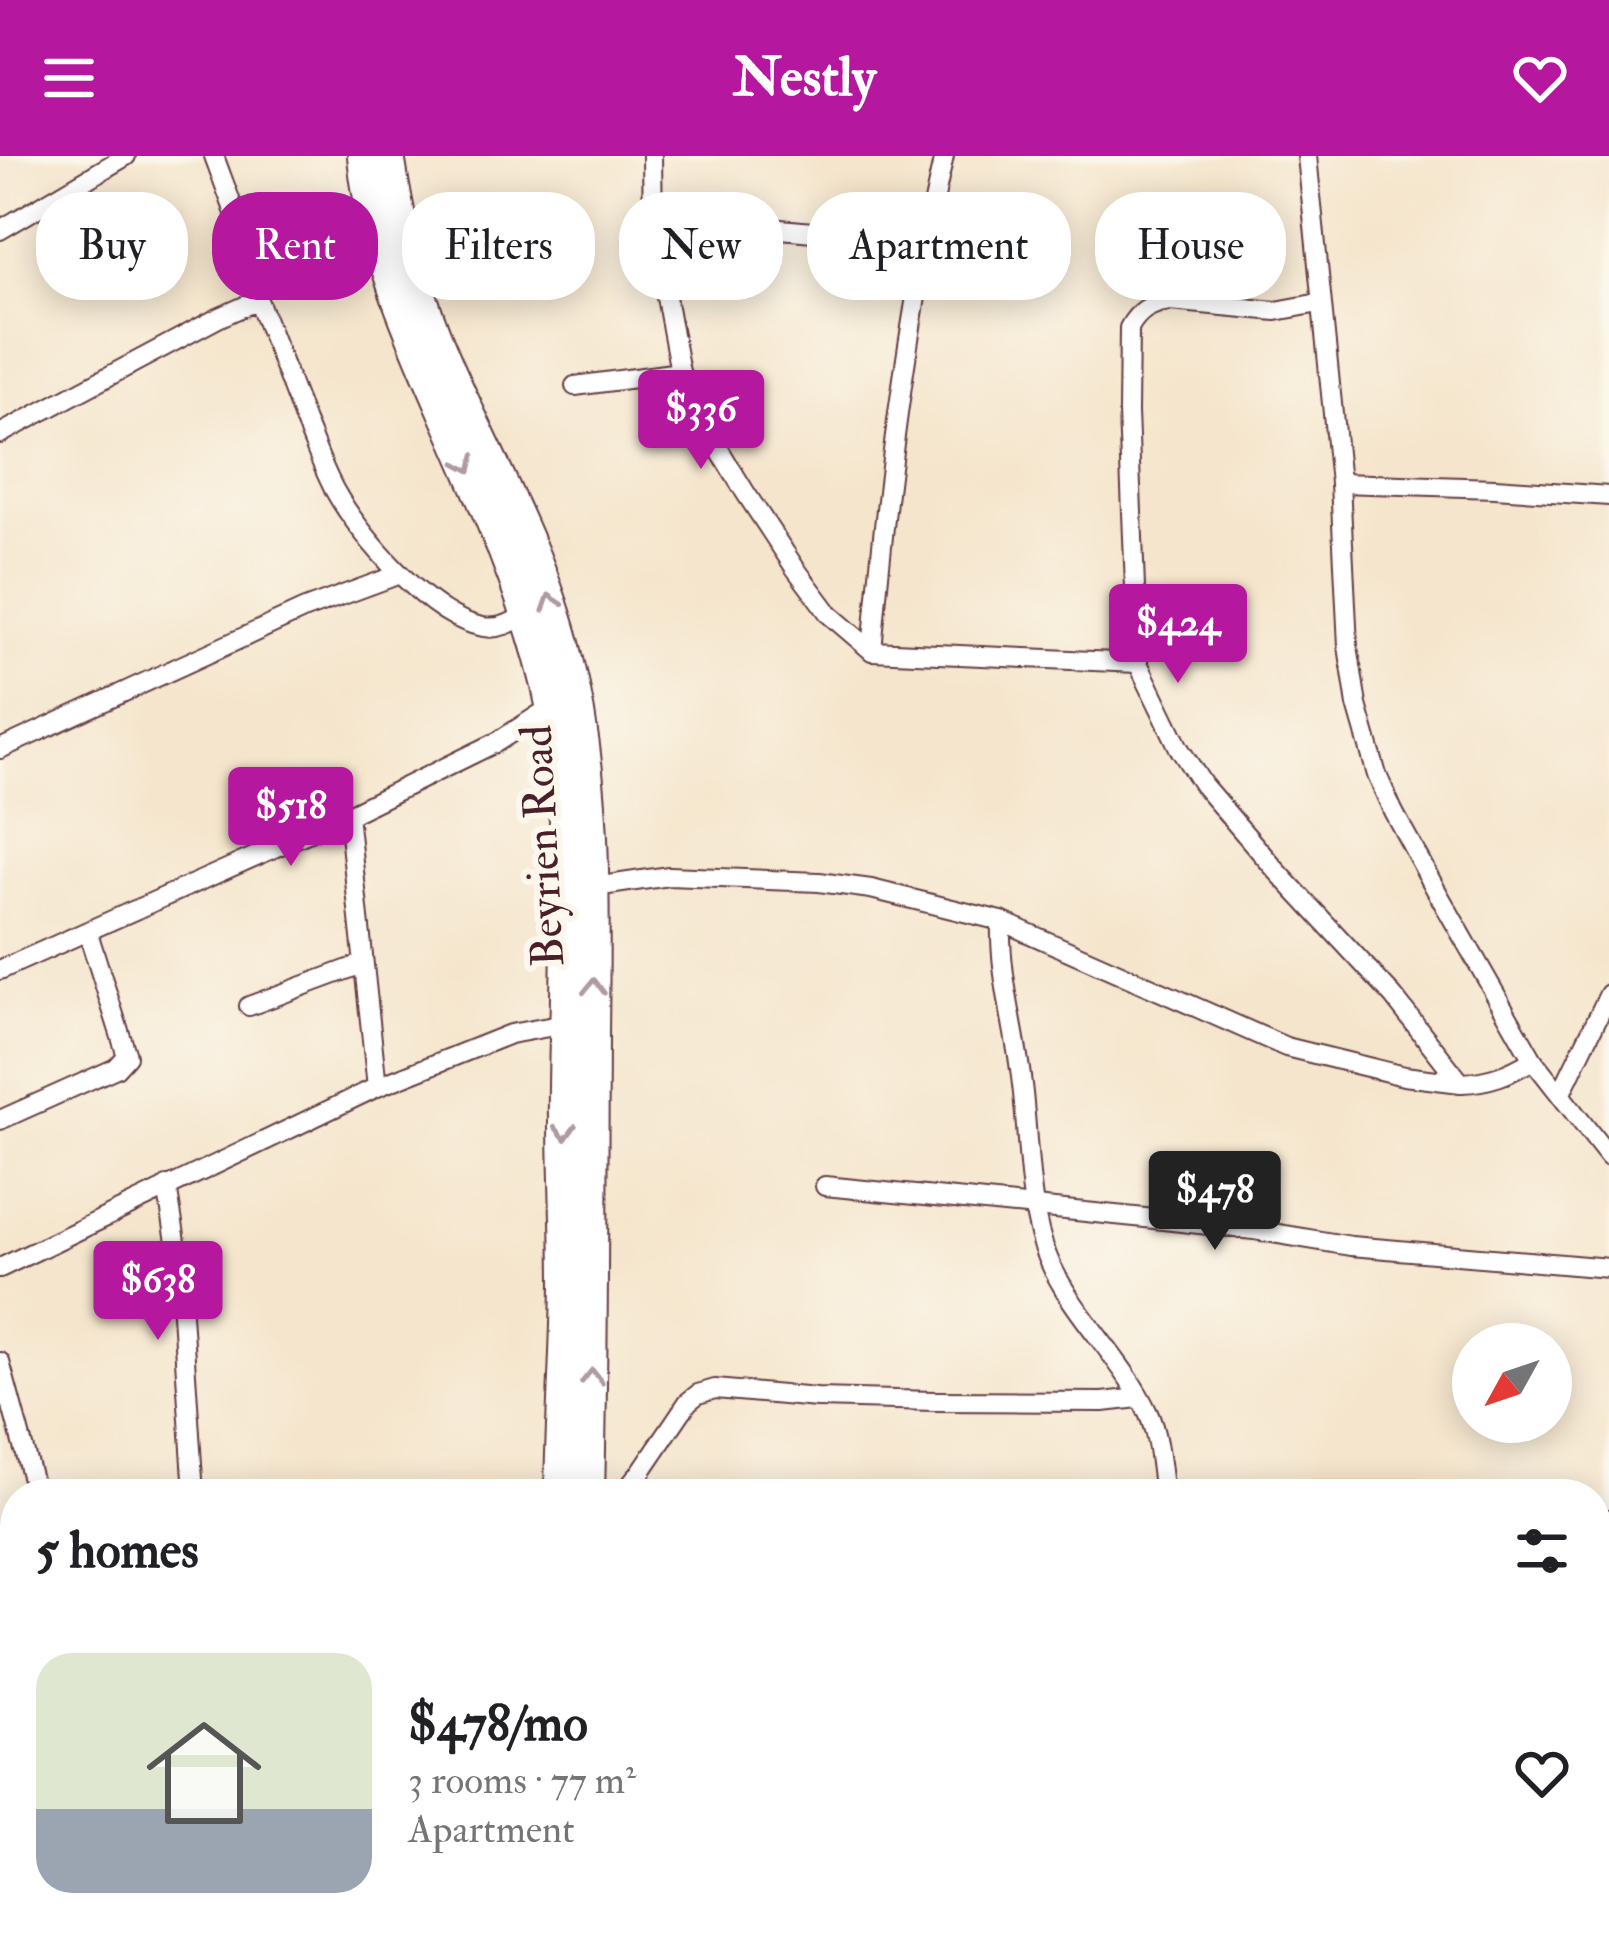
<!DOCTYPE html>
<meta charset="utf-8">
<style>
body{margin:0;font-family:"IM FELL Double Pica",serif;background:#f6f6f6;color:#202124;height:100vh;display:flex;flex-direction:column;font-size:45px;white-space:nowrap}
*{box-sizing:border-box;margin:0}
p{font-size:39px;color:#757577}
.icon{flex:none;width:66px;height:66px;fill:none;stroke:currentColor;stroke-width:2;stroke-linecap:round;stroke-linejoin:round}
.map{position:relative;flex:1;overflow:hidden}
.details{position:absolute;left:0px;top:1323px;width:1611px;height:471px;display:flex;flex-direction:column;background:#fff;border-radius:48px 48px 0 0;box-shadow:0 6px 30px #0003}
.details>*{flex:none}
.hud{position:absolute;left:36px;top:36px;width:1539px;height:108px;display:flex;gap:24px}
.needle{width:78px;rotate:230deg}
.controls{position:absolute;left:1452px;top:1167px;display:grid;gap:24px}
.controls a{display:grid;place-items:center;width:120px;height:120px;border-radius:50%;background:#fff;box-shadow:0 6px 30px #0003;font-size:60px}
.price{position:absolute;translate:-50% -102px;padding:0 27px;border-radius:12px;background:#b5179e;color:#fff;font-size:39px;line-height:78px;filter:drop-shadow(0 3px 6px #0008)}
.price::after{content:'';position:absolute;left:50%;top:72px;width:36px;height:27px;margin-left:-18px;background:inherit;clip-path:polygon(0 0,100% 0,50% 100%)}
.price.active{background:#222;color:#fff}
ul{padding:0;list-style:none}
li{display:flex;align-items:center;gap:36px;height:300px;padding:0 36px}
li span{display:grid;place-items:center;flex:none;width:336px;height:240px;border-radius:36px;color:#555}
li>.icon{margin-inline-start:auto}
span .icon{width:144px;height:144px;fill:#fffc;stroke-width:1}
li b{font-size:51px}
h2{display:flex;justify-content:space-between;align-items:center;height:144px;padding:0 36px;font-size:51px}
.pill{padding:0 42px;border-radius:48px;background:#fff;box-shadow:0 6px 30px #0003;font-size:42px;line-height:108px}
.pill.active{background:#b5179e;color:#fff}
header{display:flex;justify-content:space-between;align-items:center;height:156px;padding:0 36px;background:#b5179e;color:#fff;font-size:54px;font-weight:800}
.map>svg:first-child{display:block}
.lines{fill:none;stroke-linecap:round;stroke-linejoin:round}
.minor-casing{stroke:#643d43;stroke-width:22}
.primary-casing{stroke:#643d43;stroke-width:34}
.minor{stroke:#fff;stroke-width:18}
.primary{stroke:#fff;stroke-width:30}
.oneway{stroke:#ae9aa0}
.labels{text-anchor:middle;stroke-width:12;stroke-linejoin:round;paint-order:stroke}
.street-label{font-size:45px;fill:#4a1f2b;stroke:#fbf7ec}
</style>
<header><svg class="icon" aria-label="menu" viewBox="0 0 24 24"><path d="M4 6h16M4 12h16M4 18h16"/></svg>Nestly<svg class="icon" aria-label="heart" viewBox="0 0 24 24"><path d="M12 20l-8-8c-3-5 5-10 8-4 3-6 11-1 8 4z"/></svg></header>
<div class="map">
<svg width="1609" height="1793" viewBox="0 0 1609 1793">
<rect width="100%" height="100%" fill="#fbf7ec"/>
<filter id="ink" filterUnits="userSpaceOnUse"><feTurbulence type="fractalNoise" baseFrequency=".00833" numOctaves="2"/><feDisplacementMap in="SourceGraphic" scale="24" xChannelSelector="R" yChannelSelector="G"/><feConvolveMatrix kernelMatrix="1 2 1 2 8 2 1 2 1" color-interpolation-filters="sRGB"/></filter>
<filter id="wash" filterUnits="userSpaceOnUse"><feTurbulence type="fractalNoise" baseFrequency=".004" numOctaves="4" result="noise"/><feDisplacementMap in="SourceGraphic" scale="48" xChannelSelector="R" yChannelSelector="G"/><feGaussianBlur stdDeviation="2.7" result="paint"/><feColorMatrix in="noise" values="0 0 0 0 0 0 0 0 0 0 0 0 0 0 0 0 0 1.4 0 .05"/><feComposite in="paint" operator="in"/></filter>
<g filter="url(#wash)">
<rect width="100%" height="100%" fill="#f5e5cc"/>
</g>
<g filter="url(#ink)">
<g class="lines">
<g class="minor-casing">
<g id="minor">
<path d="M 214,0 C 231,47 251,94 258,144"/>
<polyline points="652,0 653,71 680,216 709,277 745,336 795,412 830,459 872,495 1138,507"/>
<polyline points="1307,0 1340,327 1348,490 1357,549 1377,619 1393,655 1436,734 1533,904 1609,1001"/>
<polyline points="653,71 780,73 924,86"/>
<polyline points="0,74 126,0"/>
<path d="M 1319,147 L 1276,155 L 1170,145 C 1151,147 1138,155 1129,172 L 1128,256 L 1138,507 L 1179,592 L 1203,629 L 1276,714 L 1393,840 L 1461,927 C 1490,926 1509,918 1533,904"/>
<polyline points="575,230 680,216"/>
<path d="M 0,278 L 218,162 L 258,144 C 274,185 290,225 305,266 C 315,289 323,313 335,335 C 360,380 430,462 483,471 C 500,474 513,466 527,458"/>
<polyline points="1340,327 1495,332 1609,340"/>
<path d="M 872,495 C 886,329 907,163 944,0"/>
<polyline points="0,593 305,453 400,418"/>
<polyline points="348,659 377,931"/>
<polyline points="595,731 669,720 819,726 871,733 1001,765 1286,891 1404,920 1461,927"/>
<path d="M 1001,765 C 999,820 1016,874 1022,929 C 1029,983 1027,1052 1048,1102 C 1072,1159 1122,1201 1148,1257 C 1159,1281 1160,1312 1164,1338"/>
<polyline points="0,814 348,659 497,586 551,551"/>
<polyline points="249,850 362,808"/>
<polyline points="1561,937 1609,838"/>
<polyline points="0,964 116,912 127,900 88,777"/>
<polyline points="167,1030 178,1098 194,1338"/>
<polyline points="825,1030 1145,1062 1254,1074 1351,1090 1609,1112"/>
<polyline points="0,1112 377,931 510,878 565,868"/>
<polyline points="0,1206 36,1338"/>
<polyline points="623,1338 640,1317 688,1246 698,1238 715,1233 817,1242 935,1245 1103,1246 1139,1242"/>
<polyline points="1600,1364 1609,1363"/>
<polyline points="1596,1486 1609,1486"/>
<polyline points="0,1572 15,1568"/>
<polyline points="0,1704 15,1706"/>
<polyline points="0,1737 14,1793"/>
<polyline points="88,1779 91,1793"/>
<polyline points="217,1779 218,1793"/>
<polyline points="1146,1793 1147,1779"/>
</g>
</g>
<g class="primary-casing">
<g id="primary">
<path d="M 363,0 C 372,95 411,181 449,267 C 487,353 525,439 547,530 C 576,652 566,804 564,929 C 563,996 567,1062 567,1129 C 566,1199 561,1268 560,1338"/>
<path d="M 389,0 C 398,61 412,118 434,176 C 476,283 538,383 566,495 C 599,624 594,751 593,883 C 592,1035 593,1186 589,1338"/>
<polyline points="549,1793 550,1779"/>
<polyline points="585,1793 585,1779"/>
</g>
</g>
<use href="#minor" class="minor"/>
<use href="#primary" class="primary"/>
</g>
<defs><path id="oneway-chevron" d="M-2-3.5L2.5 0L-2 3.5" fill="none" stroke-width="1.6" stroke-linecap="round" stroke-linejoin="round" transform="scale(3)"/></defs>
<g class="oneway">
<use href="#oneway-chevron" transform="translate(467 308) rotate(66)"/>
<use href="#oneway-chevron" transform="translate(551 446) rotate(-108)"/>
<use href="#oneway-chevron" transform="translate(594 831) rotate(-89)"/>
<use href="#oneway-chevron" transform="translate(565 976) rotate(88)"/>
<use href="#oneway-chevron" transform="translate(592 1221) rotate(-89)"/>
</g>
</g>
<g class="labels">
<g class="street-label">
<text transform="translate(541 690) rotate(-93)" y="16">Beyrien Road</text>
</g>
</g>
</svg>
<div class="controls">
<a><svg class="needle" viewBox="-14 -14 28 28"><path d="M0-13l5 13h-10z" fill="#e53935"/><path d="M0 13l5-13h-10z" fill="#757577"/></svg></a>
</div>
<b class="price" style="left:701px;top:316px">$336</b>
<b class="price" style="left:1178px;top:530px">$424</b>
<b class="price" style="left:291px;top:713px">$518</b>
<b class="price active" style="left:1215px;top:1097px">$478</b>
<b class="price" style="left:158px;top:1187px">$638</b>
<div class="hud">
<a class="pill">Buy</a>
<a class="pill active">Rent</a>
<a class="pill">Filters</a>
<a class="pill">New</a>
<a class="pill">Apartment</a>
<a class="pill">House</a>
</div>
<section class="details">
<h2>5 homes<svg class="icon" aria-label="filters" viewBox="0 0 24 24"><path d="M4 7h16M4 17h16"/><circle cx="9" cy="7" r="2"/><circle cx="15" cy="17" r="2"/></svg></h2>
<ul>
<li><span style="background:linear-gradient(#dfe7d0 65%,#9aa5b1 0)"><svg class="icon" aria-label="home" viewBox="0 0 24 24"><path d="M3 11l9-7 9 7M6 9v11h12V9"/></svg></span><div><b>$478/mo</b><p>3 rooms · 77 m²</p><p>Apartment</p></div><svg class="icon" aria-label="heart" viewBox="0 0 24 24"><path d="M12 20l-8-8c-3-5 5-10 8-4 3-6 11-1 8 4z"/></svg></li>
</ul>
</section>
</div>
